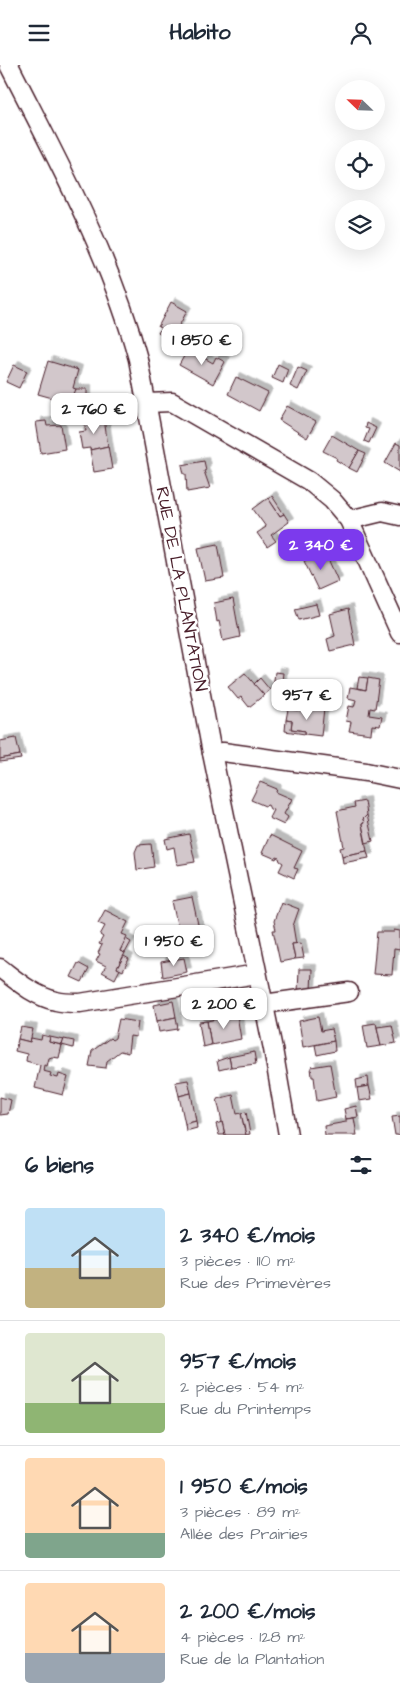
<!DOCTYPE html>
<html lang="fr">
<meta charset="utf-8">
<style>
body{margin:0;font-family:"Architects Daughter",sans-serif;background:#f6f6f7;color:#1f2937;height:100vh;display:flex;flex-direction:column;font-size:19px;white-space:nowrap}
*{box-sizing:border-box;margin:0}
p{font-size:16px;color:#747a83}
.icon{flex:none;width:28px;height:28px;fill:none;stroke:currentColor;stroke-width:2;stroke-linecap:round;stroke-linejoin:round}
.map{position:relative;height:1070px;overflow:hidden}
.drawer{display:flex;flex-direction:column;background:#fff;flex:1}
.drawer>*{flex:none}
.needle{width:32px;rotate:293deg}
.controls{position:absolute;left:335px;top:15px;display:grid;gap:10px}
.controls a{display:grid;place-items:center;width:50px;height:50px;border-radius:50%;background:#fff;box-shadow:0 5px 20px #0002;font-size:25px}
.price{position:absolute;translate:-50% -42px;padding:0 11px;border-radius:10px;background:#fff;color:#222;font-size:16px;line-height:32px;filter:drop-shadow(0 1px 2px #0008)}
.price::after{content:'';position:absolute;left:50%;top:30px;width:15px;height:11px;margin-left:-8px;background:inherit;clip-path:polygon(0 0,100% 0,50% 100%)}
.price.on{background:#7c3aed;color:#fff}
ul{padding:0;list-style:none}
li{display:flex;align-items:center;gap:15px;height:125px;padding:0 25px}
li+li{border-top:1px solid #e0e1e3}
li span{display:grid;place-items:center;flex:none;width:140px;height:100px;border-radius:5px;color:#555}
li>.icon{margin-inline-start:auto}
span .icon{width:60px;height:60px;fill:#fffc;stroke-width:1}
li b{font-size:21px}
h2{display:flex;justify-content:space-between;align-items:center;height:60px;padding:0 25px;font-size:21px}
header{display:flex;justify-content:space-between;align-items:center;height:65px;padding:0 25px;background:#fff;font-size:22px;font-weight:700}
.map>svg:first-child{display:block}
.building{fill:#d2c7cb;stroke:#4a1f2b;filter:url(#shadow)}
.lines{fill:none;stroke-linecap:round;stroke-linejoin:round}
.minor-casing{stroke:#4a1f2b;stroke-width:21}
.minor{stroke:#fff;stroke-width:18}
.labels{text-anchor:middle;stroke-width:5;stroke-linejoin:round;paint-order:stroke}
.street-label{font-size:18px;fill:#4a1f2b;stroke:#fff}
</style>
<header><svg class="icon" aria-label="menu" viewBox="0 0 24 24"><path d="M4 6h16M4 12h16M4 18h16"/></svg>Habito<svg class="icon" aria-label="person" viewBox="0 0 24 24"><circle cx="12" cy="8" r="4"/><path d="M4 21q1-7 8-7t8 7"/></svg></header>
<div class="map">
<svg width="400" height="1070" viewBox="0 0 400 1070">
<defs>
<filter id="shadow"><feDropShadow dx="4.5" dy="-4.5" stdDeviation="0" flood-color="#0004"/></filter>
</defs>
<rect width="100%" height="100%" fill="#fff"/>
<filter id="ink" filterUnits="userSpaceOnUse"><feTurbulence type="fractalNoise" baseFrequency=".02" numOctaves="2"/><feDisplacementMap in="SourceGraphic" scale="10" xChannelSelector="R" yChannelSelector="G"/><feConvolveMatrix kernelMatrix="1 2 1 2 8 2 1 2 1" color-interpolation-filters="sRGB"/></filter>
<g filter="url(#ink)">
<g class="building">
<polygon points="171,237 187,246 171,276 158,268 161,263 158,262"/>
<polygon points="188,284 213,298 216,292 225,297 213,319 179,300"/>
<polygon points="48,296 78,305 73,323 76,324 74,339 38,329"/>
<polygon points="278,299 288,304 283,318 272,313"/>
<polygon points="14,300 27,306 19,323 6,317"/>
<polygon points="298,302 307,306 298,325 290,321"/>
<polygon points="236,312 268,328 259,346 228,329"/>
<polygon points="76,324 87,324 87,341 75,341 74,329"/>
<polygon points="287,341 316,357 307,373 279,355"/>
<polygon points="104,354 108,381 90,385 90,383 82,384 79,367 86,366 84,357"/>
<polygon points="46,356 47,361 61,360 65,384 41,388 36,357"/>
<polygon points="366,358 376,363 369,378 364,376 369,364 365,363"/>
<polygon points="332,370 359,386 349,403 336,395 337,393 323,386"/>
<polygon points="396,378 400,380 400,407 385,398"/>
<polygon points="108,381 112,404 94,407 90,385"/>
<polygon points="359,386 366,389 357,407 349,403"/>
<polygon points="204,396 206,405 204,406 210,423 187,427 186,409 184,409 182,400"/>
<polygon points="272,431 284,449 280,451 268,433"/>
<polygon points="268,433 280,451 284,449 289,457 271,470 276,476 267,482 257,468 266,462 253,444"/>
<polygon points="218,479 224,513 205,516 198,483"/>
<polygon points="325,487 338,516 318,525 304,496"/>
<polygon points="233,534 240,572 223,576 219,556 217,557 214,538"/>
<polygon points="316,539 319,550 299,555 295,544"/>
<polygon points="348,544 355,580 330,586 327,574 335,571 330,549"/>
<polygon points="275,607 283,608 281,625 273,623"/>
<polygon points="245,608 264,630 249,642 241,632 238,634 228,622"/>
<polygon points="359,612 368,613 366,625 357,623"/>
<polygon points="260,613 270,625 264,630 254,619"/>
<polygon points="368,613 379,615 375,644 370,643 369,650 382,652 380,661 372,660 371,669 349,666 351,657 346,656 349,641 354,642 356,635 348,633 350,622 366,625"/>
<polygon points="312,641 324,643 321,671 305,669 305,666 291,664 292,656 286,655 288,644 311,647"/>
<polygon points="286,655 292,656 291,664 305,666 305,669 285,666"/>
<polygon points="16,673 20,690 0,694 0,676"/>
<polygon points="20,690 21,694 0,697 0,694"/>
<polygon points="260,717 277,724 276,727 292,734 284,749 288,752 284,760 269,753 273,745 270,744 268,740 265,741 251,735"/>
<polygon points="365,736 367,750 363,754 364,758 362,759 367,786 342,791 340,783 344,782 337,746 355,742 354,738"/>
<polygon points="367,750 373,776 366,778 362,759 364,758 363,754"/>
<polygon points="189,769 195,797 177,800 174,782 167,784 165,774"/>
<polygon points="270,770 302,786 294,803 298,804 294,813 279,806 283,798 280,796 279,793 277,792 276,794 262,788"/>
<polygon points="151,779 154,802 137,805 135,787 138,780"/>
<polygon points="367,786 369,793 343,798 342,791"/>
<polygon points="192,832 201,873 181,878 172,836"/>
<polygon points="281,837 299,844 293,861 296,879 292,879 295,894 280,897 273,865 276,865 274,856"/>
<polygon points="105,845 128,857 122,869 127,871 120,886 125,888 117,903 120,904 115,914 102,907 106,901 96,896 100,889 98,888 102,880 99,879 103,872 100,870 105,861 98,858"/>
<polygon points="394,865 400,866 400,885 394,884 392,910 373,909 377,867 394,867"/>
<polygon points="126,874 131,877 125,888 120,886"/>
<polygon points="301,878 304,893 295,894 292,879"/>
<polygon points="124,891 129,894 123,906 117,903"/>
<polygon points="184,893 187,907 163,912 161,897"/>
<polygon points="78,898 89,904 82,917 71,912"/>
<polygon points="299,904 312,904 311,925 298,927"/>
<polygon points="220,925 224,943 209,946 208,940 201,942 200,933 206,932 206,928"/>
<polygon points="173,936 176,952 157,956 154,940"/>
<polygon points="237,950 241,974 211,980 207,956"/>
<polygon points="176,952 178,964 159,967 157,956"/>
<polygon points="318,952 321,966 331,964 334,976 303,982 299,956"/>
<polygon points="119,954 138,957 136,972 130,971 128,988 120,986 107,996 106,1003 89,1001 92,986 110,973 112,975 115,973"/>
<polygon points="207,956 211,980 203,982 199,957"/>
<polygon points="376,958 381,981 367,983 363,960"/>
<polygon points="392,960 396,978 381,981 377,962"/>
<polygon points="21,962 33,964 30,977 18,974"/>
<polygon points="42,970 50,972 49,977 62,980 59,993 52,992 49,993 47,1001 44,1000 43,1006 51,1008 50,1011 58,1013 59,1009 68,1012 63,1030 35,1023 40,1000 26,996 27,989 15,986 18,974 30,977 31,973 41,975"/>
<polygon points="50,972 64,975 62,980 49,977"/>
<polygon points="64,974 74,976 73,983 62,980"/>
<polygon points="334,976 335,986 317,990 315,980"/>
<polygon points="254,987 256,999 231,1002 229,992"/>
<polygon points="229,992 231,1002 219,1005 217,996"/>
<polygon points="330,999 336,1032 317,1036 314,1012 312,1012 311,1002"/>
<polygon points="368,1012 369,1021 357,1023 356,1015"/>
<polygon points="188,1015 191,1028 179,1031 176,1017"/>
<polygon points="369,1021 372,1034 359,1036 357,1023"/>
<polygon points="191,1028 196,1056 185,1059 179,1031"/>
<polygon points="233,1030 237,1049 241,1048 246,1070 225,1070 217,1034"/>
<polygon points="0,1032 11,1035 8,1049 0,1050"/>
<polygon points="356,1041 358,1052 346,1054 344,1044"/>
<polygon points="246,1047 250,1069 246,1070 241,1048"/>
<polygon points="400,1051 400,1070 395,1070 392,1052"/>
<polygon points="354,1053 357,1070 325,1070 324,1061 346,1057 346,1054"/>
<polygon points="196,1056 197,1063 186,1066 185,1059"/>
<polygon points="222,1057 225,1070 219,1070 216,1059"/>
</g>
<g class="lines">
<g class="minor-casing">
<g id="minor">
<path d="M 9,0 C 57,95 110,190 138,294 L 212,688 L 273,984 L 288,1070"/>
<polyline points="147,338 172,337 309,416 332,435 349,455 400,568"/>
<polyline points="349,455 382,447 400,451"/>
<polyline points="212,688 223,687 366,707 400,714"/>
<path d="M 0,903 C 17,916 34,931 56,936 C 63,938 72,938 80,938 L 257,909"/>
<polyline points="264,939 349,927"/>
</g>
</g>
<use href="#minor" class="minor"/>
</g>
</g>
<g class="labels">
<g class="street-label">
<text transform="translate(182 524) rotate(79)" y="6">RUE DE LA PLANTATION</text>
</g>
</g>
</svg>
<div class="controls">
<a><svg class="needle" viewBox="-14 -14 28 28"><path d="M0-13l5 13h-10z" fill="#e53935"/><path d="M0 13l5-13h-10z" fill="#747a83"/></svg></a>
<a><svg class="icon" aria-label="locate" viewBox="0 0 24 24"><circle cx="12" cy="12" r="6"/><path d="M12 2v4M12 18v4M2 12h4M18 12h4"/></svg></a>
<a><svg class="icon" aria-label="layers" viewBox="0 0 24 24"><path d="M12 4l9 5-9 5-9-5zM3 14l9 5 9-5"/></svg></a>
</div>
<b class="price" style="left:202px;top:301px">1 850 €</b>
<b class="price" style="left:94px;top:370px">2 760 €</b>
<b class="price on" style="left:321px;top:506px">2 340 €</b>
<b class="price" style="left:307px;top:656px">957 €</b>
<b class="price" style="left:174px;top:902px">1 950 €</b>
<b class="price" style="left:224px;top:965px">2 200 €</b>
</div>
<section class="drawer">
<h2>6 biens<svg class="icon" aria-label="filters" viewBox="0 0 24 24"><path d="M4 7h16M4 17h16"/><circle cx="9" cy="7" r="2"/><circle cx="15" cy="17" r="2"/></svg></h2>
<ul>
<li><span style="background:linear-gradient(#bfe0f5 60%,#c2b280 0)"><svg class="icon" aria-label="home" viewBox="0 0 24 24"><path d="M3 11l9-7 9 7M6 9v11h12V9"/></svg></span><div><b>2 340 €/mois</b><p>3 pièces · 110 m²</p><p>Rue des Primevères</p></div></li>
<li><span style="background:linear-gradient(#dfe7d0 70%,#8fb573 0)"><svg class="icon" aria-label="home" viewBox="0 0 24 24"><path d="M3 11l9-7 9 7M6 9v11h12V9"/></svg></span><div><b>957 €/mois</b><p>2 pièces · 54 m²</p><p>Rue du Printemps</p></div></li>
<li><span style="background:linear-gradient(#ffd9b3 75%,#7fa58c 0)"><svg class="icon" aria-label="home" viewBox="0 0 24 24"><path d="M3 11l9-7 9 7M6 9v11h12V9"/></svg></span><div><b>1 950 €/mois</b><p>3 pièces · 89 m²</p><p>Allée des Prairies</p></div></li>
<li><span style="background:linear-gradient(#ffd9b3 70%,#9aa5b1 0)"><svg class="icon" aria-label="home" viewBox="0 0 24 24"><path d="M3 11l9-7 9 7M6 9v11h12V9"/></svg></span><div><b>2 200 €/mois</b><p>4 pièces · 128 m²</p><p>Rue de la Plantation</p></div></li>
</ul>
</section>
